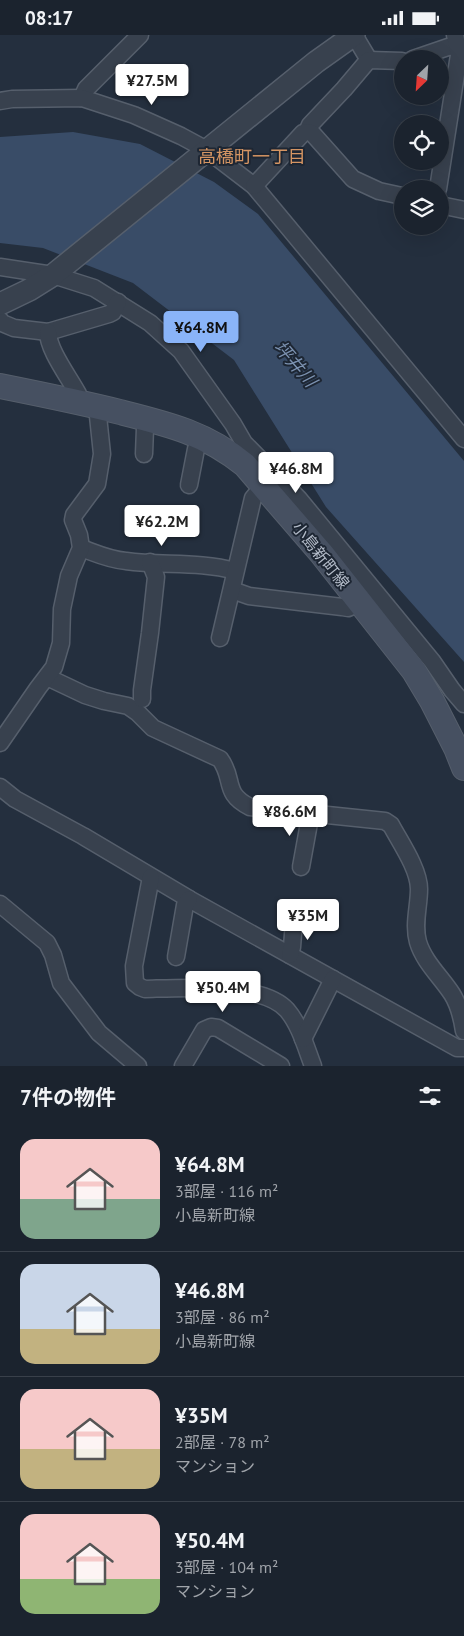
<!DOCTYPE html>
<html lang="ja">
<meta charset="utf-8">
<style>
body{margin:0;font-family:"PT Sans","Noto Sans JP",sans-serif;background:#242b36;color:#f1f3f6;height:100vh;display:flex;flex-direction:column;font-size:19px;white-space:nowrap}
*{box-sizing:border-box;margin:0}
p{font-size:16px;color:#a0a4aa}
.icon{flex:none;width:28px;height:28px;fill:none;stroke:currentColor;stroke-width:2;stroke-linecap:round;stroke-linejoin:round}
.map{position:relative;height:1031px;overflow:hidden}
.panel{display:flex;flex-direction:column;background:#1b232e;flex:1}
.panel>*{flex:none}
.needle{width:32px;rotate:205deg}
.tools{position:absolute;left:394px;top:15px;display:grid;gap:10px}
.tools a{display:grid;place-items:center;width:55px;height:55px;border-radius:50%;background:#1b232e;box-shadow:0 5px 20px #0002,0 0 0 1px #39404a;font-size:25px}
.price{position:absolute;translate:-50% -42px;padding:0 11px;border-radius:5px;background:#fff;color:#222;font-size:16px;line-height:32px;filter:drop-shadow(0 1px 2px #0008)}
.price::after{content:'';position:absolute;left:50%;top:30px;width:15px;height:11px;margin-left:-8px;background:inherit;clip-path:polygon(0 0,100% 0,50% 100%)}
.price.active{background:#8ab4f8;color:#111}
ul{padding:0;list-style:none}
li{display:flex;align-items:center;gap:15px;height:125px;padding:0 20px}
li+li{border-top:1px solid #39404a}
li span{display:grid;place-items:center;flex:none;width:140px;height:100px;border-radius:15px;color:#555}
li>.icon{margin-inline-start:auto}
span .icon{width:60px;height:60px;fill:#fffc;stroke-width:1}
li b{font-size:21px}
h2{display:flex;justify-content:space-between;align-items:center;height:60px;padding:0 20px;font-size:21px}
.status{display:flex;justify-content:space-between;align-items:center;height:35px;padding:0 25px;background:#1b232e;direction:ltr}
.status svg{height:14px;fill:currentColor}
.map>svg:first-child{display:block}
.water{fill:#394c67}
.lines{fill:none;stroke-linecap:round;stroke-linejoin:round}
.minor-casing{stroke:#565f6c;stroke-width:19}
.tertiary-casing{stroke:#565f6c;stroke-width:24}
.secondary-casing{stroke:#565f6c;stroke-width:26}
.minor{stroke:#38414e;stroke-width:16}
.tertiary{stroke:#38414e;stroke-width:21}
.secondary{stroke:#465061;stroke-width:24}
.labels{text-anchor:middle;stroke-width:4;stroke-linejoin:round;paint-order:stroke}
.street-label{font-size:16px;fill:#b4bcc9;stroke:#1d2633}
.neighbourhood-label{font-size:18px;fill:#d59563;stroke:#1d2633}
.water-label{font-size:18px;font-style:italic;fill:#7c92b1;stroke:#1d2633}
</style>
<div class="status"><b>08:17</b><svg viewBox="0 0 49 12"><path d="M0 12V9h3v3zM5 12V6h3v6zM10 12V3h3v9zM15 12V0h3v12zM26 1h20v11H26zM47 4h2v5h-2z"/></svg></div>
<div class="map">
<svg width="464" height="1031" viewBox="0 0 464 1031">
<rect width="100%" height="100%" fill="#242f3e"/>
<polygon class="water" points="73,97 140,109 214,147 258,179 464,426 464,627 326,472 234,325 133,248 43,213 0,208 0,102"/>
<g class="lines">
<g class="minor-casing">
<g id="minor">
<polyline points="354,0 369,25"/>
<polyline points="413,24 448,12 458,11"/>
<polyline points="82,63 86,54 140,0"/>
<polyline points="0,66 12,64 82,63 134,80 181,101 207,115 254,151 464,404"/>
<polyline points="307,97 310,90 344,54 366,28 369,25 402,26"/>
<polyline points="254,151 303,98 307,97 312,98 353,144 379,156 402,161"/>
<polyline points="438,154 459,20 455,0"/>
<polyline points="440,170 464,175"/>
<polyline points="0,232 53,240 94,253 150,288 181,316 233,389 244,408 299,464 432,626 452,655 464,669"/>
<polyline points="0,285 2,288 14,293 48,297 109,279 113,277 118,267"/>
<path d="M 48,297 C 48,315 69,342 78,359 L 77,367"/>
<polyline points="144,419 145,393 147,383"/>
<polyline points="189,450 196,414 201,401"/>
<path d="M 81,513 C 95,518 110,525 126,526 C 162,531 199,526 235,536"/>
<polyline points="232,555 249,561 342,572 348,573 359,568"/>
<polyline points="220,603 253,463 263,451"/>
<path d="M 47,642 L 85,660 L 104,666 L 128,671 L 138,678 L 153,693 L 220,724 C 235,744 222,758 250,772 L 385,786 L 391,790 C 400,807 419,834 419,854 C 419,872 413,889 418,907 C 424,927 441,942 452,959 C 459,970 462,983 464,996"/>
<polyline points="142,664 142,655 150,598 156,542 150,527"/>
<polyline points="0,708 38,653 54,632 61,608 62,574 69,541 81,513 79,500 73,485 74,480 97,449 102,419 98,381 101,372"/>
<polyline points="0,752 15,764 83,801 189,864 457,1013 464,1013"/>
<polyline points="301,832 311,777"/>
<path d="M 151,842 L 134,931 L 135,948 L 140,952 L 145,954 C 181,953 262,947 287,975 C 300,990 306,1013 313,1031"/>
<polyline points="0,869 47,908 53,920 61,948 99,998 138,1031"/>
<polyline points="290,920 292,912 294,886"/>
<polyline points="176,922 185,870 189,864"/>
<polyline points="303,1004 333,944"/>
<polyline points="183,1031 204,995 211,992 218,993 281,1031"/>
</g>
</g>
<g class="tertiary-casing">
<polyline id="tertiary" points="0,269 29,255 53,240 316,27 354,0"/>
</g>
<g class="secondary-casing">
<path id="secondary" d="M 0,351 C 40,359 80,367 120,377 C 168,389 206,398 245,430 L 321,518 L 414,636 L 432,666 L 456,713 L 464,733"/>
</g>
<use href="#minor" class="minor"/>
<use href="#tertiary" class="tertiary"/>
<use href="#secondary" class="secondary"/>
</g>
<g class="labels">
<g class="street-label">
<text transform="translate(321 520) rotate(51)" y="6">小島新町線</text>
</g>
<g class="neighbourhood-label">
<text x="252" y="128">高橋町一丁目</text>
</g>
<g class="water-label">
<text transform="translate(295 329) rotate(49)" y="6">坪井川</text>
</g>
</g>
</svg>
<div class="tools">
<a><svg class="needle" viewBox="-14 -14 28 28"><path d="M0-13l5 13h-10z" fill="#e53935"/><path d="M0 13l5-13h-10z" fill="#a0a4aa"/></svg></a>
<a><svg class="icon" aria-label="locate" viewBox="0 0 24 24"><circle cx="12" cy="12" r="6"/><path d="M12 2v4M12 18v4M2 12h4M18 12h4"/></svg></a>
<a><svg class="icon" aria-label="layers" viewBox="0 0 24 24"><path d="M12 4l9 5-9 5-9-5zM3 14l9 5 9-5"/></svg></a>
</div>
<b class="price" style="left:152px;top:71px">¥27.5M</b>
<b class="price active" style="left:201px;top:318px">¥64.8M</b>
<b class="price" style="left:296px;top:459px">¥46.8M</b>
<b class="price" style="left:162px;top:512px">¥62.2M</b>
<b class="price" style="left:290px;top:802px">¥86.6M</b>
<b class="price" style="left:308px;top:906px">¥35M</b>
<b class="price" style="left:223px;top:978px">¥50.4M</b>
</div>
<section class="panel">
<h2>7件の物件<svg class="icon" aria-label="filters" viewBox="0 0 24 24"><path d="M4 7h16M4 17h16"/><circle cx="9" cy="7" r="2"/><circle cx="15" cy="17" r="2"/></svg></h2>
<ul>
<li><span style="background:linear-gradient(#f6c9c9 60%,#7fa58c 0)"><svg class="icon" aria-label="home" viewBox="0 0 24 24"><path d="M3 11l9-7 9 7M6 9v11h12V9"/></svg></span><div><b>¥64.8M</b><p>3部屋 · 116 m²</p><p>小島新町線</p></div></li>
<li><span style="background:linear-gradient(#c9d6e8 65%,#c2b280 0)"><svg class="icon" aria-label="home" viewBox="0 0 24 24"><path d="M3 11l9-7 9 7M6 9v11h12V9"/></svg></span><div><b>¥46.8M</b><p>3部屋 · 86 m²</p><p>小島新町線</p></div></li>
<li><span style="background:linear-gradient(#f6c9c9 60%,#c2b280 0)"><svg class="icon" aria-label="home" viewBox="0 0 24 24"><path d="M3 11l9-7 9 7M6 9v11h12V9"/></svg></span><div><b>¥35M</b><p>2部屋 · 78 m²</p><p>マンション</p></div></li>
<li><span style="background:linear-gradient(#f6c9c9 65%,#8fb573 0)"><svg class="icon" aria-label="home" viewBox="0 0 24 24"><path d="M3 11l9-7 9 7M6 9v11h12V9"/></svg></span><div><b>¥50.4M</b><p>3部屋 · 104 m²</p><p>マンション</p></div></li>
</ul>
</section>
